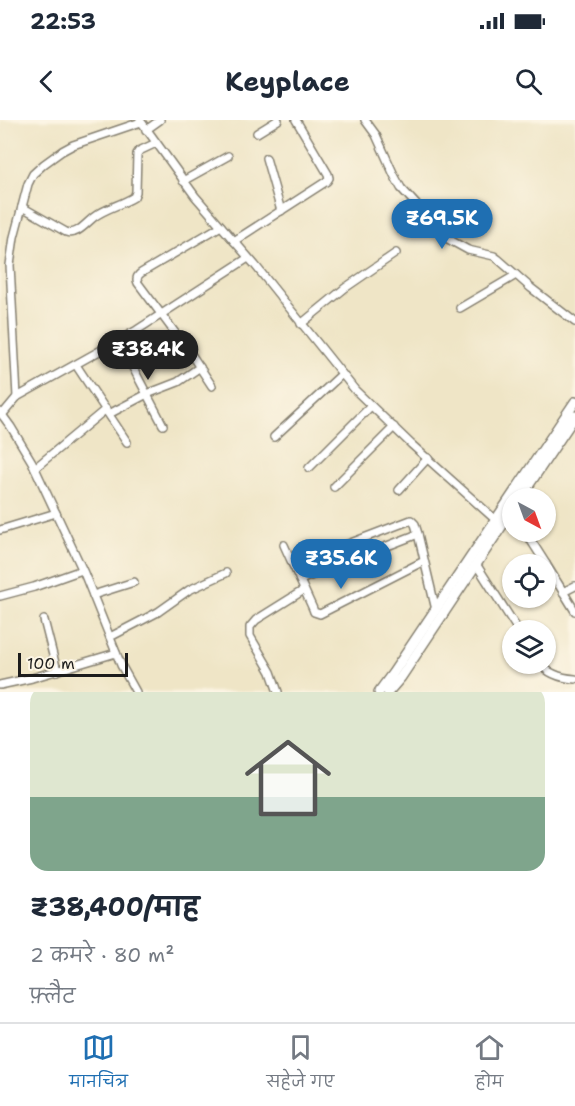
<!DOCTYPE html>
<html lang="hi">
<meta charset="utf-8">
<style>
body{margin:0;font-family:"Shantell Sans","Playpen Sans Deva",sans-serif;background:#f2f2f3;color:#1f2937;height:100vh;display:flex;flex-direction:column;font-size:22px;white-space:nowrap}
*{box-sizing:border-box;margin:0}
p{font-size:20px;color:#747a83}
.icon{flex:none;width:33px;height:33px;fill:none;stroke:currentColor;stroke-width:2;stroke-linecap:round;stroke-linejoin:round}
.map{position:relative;height:572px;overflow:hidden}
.details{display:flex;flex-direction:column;background:#fff;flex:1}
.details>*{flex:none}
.needle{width:39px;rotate:139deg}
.buttons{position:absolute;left:502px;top:368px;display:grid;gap:12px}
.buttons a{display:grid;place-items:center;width:54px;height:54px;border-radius:50%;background:#fff;box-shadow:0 2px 4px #0004;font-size:30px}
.scale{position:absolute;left:18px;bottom:15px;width:110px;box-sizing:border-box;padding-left:6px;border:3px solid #1c1c1c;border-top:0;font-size:16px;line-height:21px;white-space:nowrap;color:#1c1c1c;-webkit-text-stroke:4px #fcf5e5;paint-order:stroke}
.price{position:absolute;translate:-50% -51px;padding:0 14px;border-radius:21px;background:#1f6fb2;color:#fff;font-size:20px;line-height:39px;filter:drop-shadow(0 2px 3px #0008)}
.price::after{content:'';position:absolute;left:50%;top:36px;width:18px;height:14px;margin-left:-9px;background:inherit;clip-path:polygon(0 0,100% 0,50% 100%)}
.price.selected{background:#222;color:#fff}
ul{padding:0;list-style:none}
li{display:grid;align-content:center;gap:12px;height:318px;padding:0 30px}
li+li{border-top:2px solid #e0e1e3}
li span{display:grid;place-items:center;height:186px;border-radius:18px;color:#555}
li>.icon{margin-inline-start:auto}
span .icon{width:108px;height:108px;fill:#fffc;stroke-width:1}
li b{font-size:26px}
.status{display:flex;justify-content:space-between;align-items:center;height:42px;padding:0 30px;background:#fff;direction:ltr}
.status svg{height:16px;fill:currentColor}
header{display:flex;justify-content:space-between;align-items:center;height:78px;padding:0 30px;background:#fff;font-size:27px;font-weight:700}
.tabs{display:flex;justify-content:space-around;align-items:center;height:84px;border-top:2px solid #e0e1e3;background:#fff;font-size:16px;color:#747a83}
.tabs a{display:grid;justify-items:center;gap:3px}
.tabs .selected{color:#1f6fb2}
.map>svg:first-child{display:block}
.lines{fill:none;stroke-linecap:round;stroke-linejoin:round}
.minor-casing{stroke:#868071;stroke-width:10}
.secondary-casing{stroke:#868071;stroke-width:12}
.minor{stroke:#fff;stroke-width:7}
.secondary{stroke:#fff;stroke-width:9}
</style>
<div class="status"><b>22:53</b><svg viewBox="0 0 49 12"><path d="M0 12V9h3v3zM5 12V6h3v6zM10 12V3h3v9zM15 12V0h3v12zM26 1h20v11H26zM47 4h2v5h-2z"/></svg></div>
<header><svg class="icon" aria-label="back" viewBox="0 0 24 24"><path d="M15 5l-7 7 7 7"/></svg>Keyplace<svg class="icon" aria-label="search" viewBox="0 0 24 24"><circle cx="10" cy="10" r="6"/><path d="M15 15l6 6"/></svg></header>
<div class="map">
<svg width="575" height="572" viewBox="0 0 575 572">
<rect width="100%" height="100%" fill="#fcf5e5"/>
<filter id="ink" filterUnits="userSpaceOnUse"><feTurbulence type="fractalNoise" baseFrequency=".0167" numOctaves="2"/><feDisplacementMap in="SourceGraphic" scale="12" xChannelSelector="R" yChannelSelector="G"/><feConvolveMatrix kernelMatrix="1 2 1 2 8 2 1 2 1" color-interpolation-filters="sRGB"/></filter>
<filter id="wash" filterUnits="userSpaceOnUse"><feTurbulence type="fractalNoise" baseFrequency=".008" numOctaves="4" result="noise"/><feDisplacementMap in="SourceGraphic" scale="24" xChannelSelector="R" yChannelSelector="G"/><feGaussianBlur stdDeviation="1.35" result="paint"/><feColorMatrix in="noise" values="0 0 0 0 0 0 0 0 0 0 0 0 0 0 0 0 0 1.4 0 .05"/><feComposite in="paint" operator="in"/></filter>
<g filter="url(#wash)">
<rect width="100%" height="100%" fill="#efe5c6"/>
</g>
<g filter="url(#ink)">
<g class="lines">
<g class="minor-casing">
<g id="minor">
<polyline points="140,0 195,76 255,145 355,270 411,324 498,402"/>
<polyline points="365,0 376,15 394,55 401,68 448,119 468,130 494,136 498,139 531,168 575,202"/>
<polyline points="146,10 160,0"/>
<polyline points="257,13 278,0"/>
<polyline points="266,38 281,91"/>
<polyline points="183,61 228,36"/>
<path d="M 22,87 L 66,112 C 77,116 86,103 94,97 C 106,88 121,85 134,77 L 136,72 L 137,34 L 139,31 L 156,23"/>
<polyline points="234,121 327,61 329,58 328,54 296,0"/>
<polyline points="460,188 516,155"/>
<polyline points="301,204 345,168 396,133"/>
<polyline points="119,221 163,305"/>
<polyline points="76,245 127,322"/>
<path d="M 212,266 L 193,237 L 138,163 C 136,159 137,156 141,153 L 221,106"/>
<polyline points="17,277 10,145 14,117 28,64 33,54 44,44 62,31 73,25 141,2"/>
<polyline points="0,292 11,307 32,342 84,453 121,545 136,572"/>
<polyline points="109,294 147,274 178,262 200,247"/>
<polyline points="2,295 17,277 137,210 248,138"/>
<polyline points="274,317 342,254"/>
<polyline points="35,348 106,289"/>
<polyline points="309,348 371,286"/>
<polyline points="334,367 394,307"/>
<polyline points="399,370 428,338"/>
<polyline points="0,410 56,393"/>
<polyline points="525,411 546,444"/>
<polyline points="284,425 313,489 314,492 320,494 424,441"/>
<polyline points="476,444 518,510"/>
<polyline points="546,444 575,491"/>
<polyline points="293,445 411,400 415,404 418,414 436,490"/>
<polyline points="300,460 418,414"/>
<polyline points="563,472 575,466"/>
<polyline points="93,475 134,462"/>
<polyline points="0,476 34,467 82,450"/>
<polyline points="44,500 57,551"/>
<polyline points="110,517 158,492 189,470 226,453"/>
<path d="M 540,543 C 548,554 562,558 575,559"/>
<polyline points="0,565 32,558 116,533"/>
<polyline points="278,572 271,552 250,516 250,507 256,500 304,470"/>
</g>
</g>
<g class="secondary-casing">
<g id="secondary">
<polyline points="520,378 575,296"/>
<polyline points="379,572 393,553 575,282"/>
<polyline points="388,572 401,557 513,389"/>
</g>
</g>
<use href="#minor" class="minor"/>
<use href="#secondary" class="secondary"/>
</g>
</g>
</svg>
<div class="buttons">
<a><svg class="needle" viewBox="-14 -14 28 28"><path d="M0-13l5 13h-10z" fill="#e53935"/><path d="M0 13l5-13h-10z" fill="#747a83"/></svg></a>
<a><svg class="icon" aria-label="locate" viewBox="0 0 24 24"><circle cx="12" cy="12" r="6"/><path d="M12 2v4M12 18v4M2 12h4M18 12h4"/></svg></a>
<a><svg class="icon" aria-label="layers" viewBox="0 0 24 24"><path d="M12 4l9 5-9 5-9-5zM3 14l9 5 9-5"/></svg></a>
</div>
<div class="scale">100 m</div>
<b class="price" style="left:442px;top:130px">₹69.5K</b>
<b class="price selected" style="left:148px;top:261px">₹38.4K</b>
<b class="price" style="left:341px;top:470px">₹35.6K</b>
</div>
<section class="details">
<ul>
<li><span style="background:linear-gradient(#dfe7d0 60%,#7fa58c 0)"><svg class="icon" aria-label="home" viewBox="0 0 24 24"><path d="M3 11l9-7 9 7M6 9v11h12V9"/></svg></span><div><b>₹38,400/माह</b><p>2 कमरे · 80 m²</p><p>फ़्लैट</p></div></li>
</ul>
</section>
<nav class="tabs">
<a class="selected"><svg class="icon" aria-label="map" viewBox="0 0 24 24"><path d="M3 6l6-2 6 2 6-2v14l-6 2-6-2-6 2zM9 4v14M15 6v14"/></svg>मानचित्र</a>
<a><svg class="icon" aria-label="saved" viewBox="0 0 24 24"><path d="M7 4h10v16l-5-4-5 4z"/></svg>सहेजे गए</a>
<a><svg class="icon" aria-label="home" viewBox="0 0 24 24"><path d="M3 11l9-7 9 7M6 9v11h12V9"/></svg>होम</a>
</nav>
